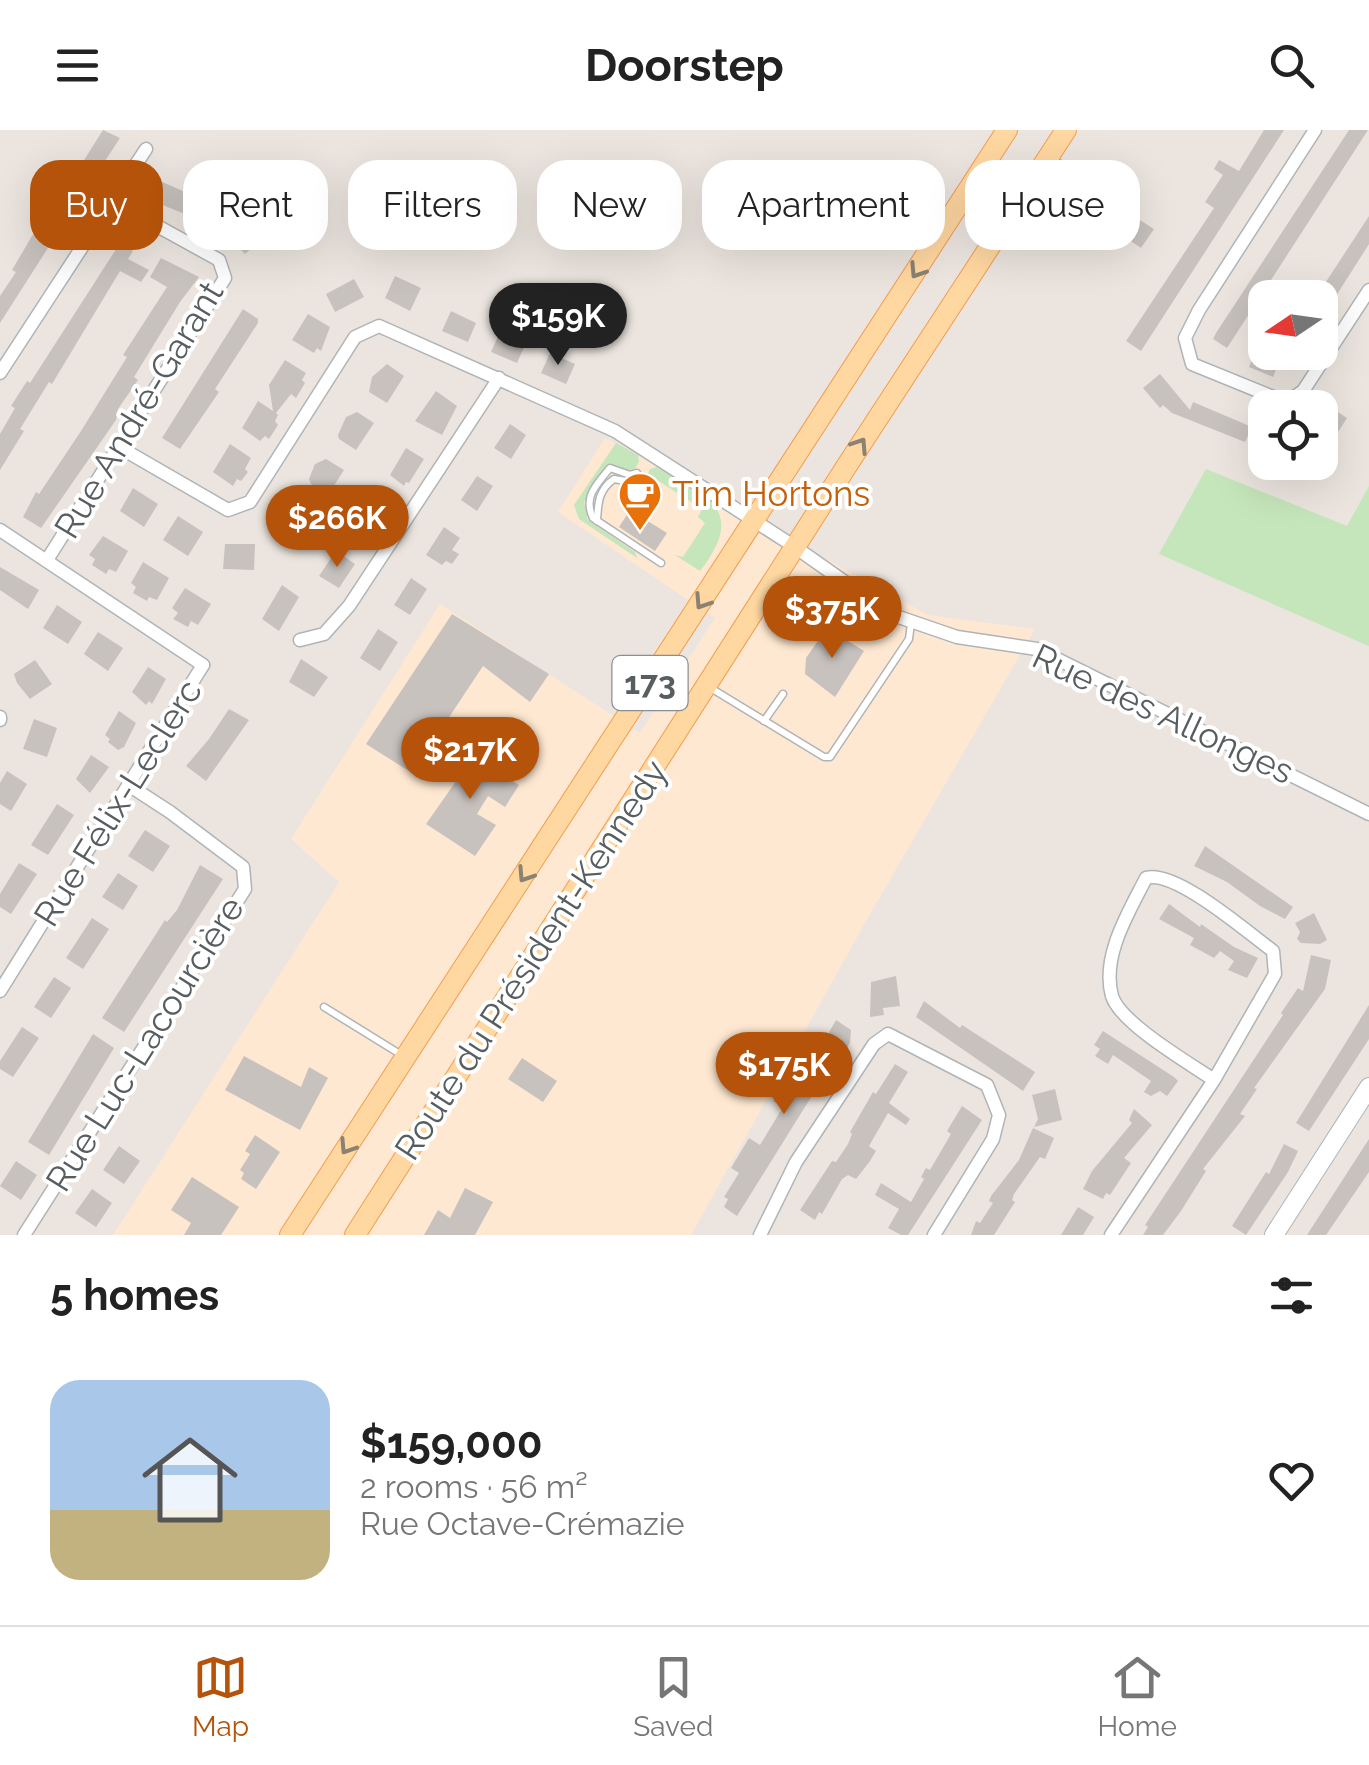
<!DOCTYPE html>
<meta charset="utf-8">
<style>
body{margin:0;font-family:Raleway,sans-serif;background:#f2f2f2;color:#222;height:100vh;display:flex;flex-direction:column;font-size:38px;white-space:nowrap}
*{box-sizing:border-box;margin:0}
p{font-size:32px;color:#767676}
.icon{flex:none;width:55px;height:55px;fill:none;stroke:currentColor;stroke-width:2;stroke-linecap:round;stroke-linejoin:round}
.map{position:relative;height:1105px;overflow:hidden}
.panel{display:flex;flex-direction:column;background:#fff;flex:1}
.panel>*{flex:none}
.top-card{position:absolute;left:30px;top:30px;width:1310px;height:90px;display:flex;gap:20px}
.needle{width:65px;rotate:257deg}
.buttons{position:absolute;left:1248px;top:150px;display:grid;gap:20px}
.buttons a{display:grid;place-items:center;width:90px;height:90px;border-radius:20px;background:#fff;box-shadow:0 10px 40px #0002;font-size:50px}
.price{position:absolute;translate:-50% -85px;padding:0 22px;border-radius:35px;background:#b45309;color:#fff;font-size:32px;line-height:65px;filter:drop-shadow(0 2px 5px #0008)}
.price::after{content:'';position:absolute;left:50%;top:60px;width:30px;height:22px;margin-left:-15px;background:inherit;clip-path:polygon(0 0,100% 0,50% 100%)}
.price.current{background:#222;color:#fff}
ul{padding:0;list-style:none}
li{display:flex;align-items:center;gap:30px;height:250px;padding:0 50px}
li+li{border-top:2px solid #e0e0e0}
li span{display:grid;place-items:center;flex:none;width:280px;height:200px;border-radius:30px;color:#555}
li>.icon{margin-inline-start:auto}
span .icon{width:120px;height:120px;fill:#fffc;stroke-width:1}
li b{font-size:42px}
h2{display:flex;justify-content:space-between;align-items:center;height:120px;padding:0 50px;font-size:42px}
.chip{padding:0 35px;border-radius:30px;background:#fff;box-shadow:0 10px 40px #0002;font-size:35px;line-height:90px}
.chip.current{background:#b45309;color:#fff}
header{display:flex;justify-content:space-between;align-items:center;height:130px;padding:0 50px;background:#fff;font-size:45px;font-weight:700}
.tabs{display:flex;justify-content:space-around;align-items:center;height:140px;border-top:2px solid #e0e0e0;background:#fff;font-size:28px;color:#767676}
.tabs a{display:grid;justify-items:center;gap:5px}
.tabs .current{color:#b45309}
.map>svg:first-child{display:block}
.commercial{fill:#fee8d1}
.green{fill:#c5e5ba}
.building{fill:#c8c2be}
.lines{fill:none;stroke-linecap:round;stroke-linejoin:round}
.lane-casing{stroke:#b0b4b7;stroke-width:9}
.street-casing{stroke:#b0b4b7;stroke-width:15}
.secondary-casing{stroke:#afb5b8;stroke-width:20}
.primary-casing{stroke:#f49c4f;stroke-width:22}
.lane{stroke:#fff;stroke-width:6}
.street{stroke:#fff;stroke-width:12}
.secondary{stroke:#fff;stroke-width:18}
.primary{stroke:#ffd7a0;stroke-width:20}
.oneway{stroke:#8a8273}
.labels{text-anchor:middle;stroke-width:8;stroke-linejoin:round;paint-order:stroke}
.shield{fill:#fff;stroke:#8a8e90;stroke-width:2.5}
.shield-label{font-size:32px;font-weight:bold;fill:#585e60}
.street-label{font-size:35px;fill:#585e60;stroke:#fff}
.food-label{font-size:35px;fill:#c56008;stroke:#fff;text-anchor:start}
</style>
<header><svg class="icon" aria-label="menu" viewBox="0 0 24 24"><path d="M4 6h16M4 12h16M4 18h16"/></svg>Doorstep<svg class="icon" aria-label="search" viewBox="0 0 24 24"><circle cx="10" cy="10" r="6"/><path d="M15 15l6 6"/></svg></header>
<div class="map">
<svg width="1369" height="1105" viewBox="0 0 1369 1105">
<rect width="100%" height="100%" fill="#ece5df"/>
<polygon class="commercial" points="605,308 928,485 1035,499 866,791 691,1105 113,1105 339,752 291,709 440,474 640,603 715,488 558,382"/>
<g class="green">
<polygon points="616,313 638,325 639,332 633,342 608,335 584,372 588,390 635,422 637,428 579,389 574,375"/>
<path d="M 657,337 C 711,367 746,382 700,441 L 675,425 L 683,427 L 705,393 L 698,387 L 702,379 L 651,346 L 645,351 L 650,339 Z"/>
<polygon points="1206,339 1347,396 1369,356 1369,516 1159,424"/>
</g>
<g class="building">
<polygon points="103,0 120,8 90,54 93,56 87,65 84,63 66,91 60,87 50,104 55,107 0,193 0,166 16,142 12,140 45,84 48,86 67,57 70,59 83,40 79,38"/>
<polygon points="1264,0 1284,0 1141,221 1126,211 1214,78 1205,72 1223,45 1214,39 1219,30 1239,41"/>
<polygon points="1349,0 1368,0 1227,218 1213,209 1216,203"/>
<polygon points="158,50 223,79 215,96 150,70"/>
<polygon points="1098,53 1133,75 1129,83 1154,99 1141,118 1082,78"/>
<polygon points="1369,86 1369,114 1322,188 1322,158"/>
<polygon points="242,91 260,111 245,124 227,105"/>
<polygon points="120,113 133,121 128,129 149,140 141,152 120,141 52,254 49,252 20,299 24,301 0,340 0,304 15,278 11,276 27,251 30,253"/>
<polygon points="161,128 199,147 180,172 134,247 138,250 118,279 116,290 41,398 23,387 36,362 39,364 81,301 127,227 123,225 167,157 150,147"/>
<polygon points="395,146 421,158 410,181 385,168"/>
<polygon points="354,149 364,167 335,182 326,164"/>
<polygon points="243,179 258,189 258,193 215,259 219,262 180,319 162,308"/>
<polygon points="451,181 476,193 468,212 442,201"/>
<polygon points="308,184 330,197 321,221 317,218 314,223 292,210"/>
<polygon points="500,202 526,213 517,233 491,222"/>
<polygon points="1256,220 1283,222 1273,247 1249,237"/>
<polygon points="550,223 575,234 566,254 541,243"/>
<polygon points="285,230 306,243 302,250 305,253 296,268 291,264 276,283 278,285 275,291 278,295 269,309 265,306 260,311 242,298 258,271 273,281 269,255"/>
<polygon points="387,234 404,246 387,273 369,262 372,247"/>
<polygon points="1160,244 1190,280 1193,272 1252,297 1245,312 1172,283 1163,275 1160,278 1143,258"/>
<polygon points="436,261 457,276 442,305 415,291"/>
<polygon points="1330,277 1347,288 1329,316 1320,311 1320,293"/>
<polygon points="357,282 374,293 356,320 339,309 338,305 346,287"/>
<polygon points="510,294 526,305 511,329 494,318"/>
<polygon points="230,314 251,328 245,339 248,342 241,351 237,349 233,356 213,342"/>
<polygon points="406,318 424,329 409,353 406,352 404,356 390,345"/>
<polygon points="326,329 344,340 328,365 311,354 309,349 315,334"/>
<polygon points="477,346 493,356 477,381 461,370"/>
<polygon points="133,358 158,374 144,397 120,381"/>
<polygon points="369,369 390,382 381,400 378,398 373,408 353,395"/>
<polygon points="271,371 286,383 296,376 313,388 295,414 279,403 282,391"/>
<polygon points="630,380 667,403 655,421 619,397"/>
<polygon points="178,386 203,402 188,426 163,410"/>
<polygon points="444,397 460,408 452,420 459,424 452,434 446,431 442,435 426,425"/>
<polygon points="103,406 128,421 116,442 109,439 106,444 92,435 95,429 89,425"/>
<polygon points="225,414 255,414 254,440 223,439"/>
<polygon points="336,421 355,434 339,458 319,446"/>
<polygon points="143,432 169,448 157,470 149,467 147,471 133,463 136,457 131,453"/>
<polygon points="0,437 39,460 28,479 0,460"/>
<polygon points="411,448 427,459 410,485 394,475"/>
<polygon points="282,455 299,467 279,501 262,489"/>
<polygon points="185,458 211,474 198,495 191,491 188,497 173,489 178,483 172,478"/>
<polygon points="57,475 82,492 68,514 43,498"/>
<polygon points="452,484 549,544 530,572 483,536 412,643 366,614"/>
<polygon points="827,498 864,521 835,567 805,544 806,528"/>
<polygon points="378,499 398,512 380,541 360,528"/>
<polygon points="98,502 123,518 108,541 84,524"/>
<polygon points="301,529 328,547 314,567 289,552"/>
<polygon points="35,530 52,554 30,569 17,553 14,544"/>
<polygon points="148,537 166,549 152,574 149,571 146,575 132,562"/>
<polygon points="229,579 249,590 206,651 186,636 209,609"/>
<polygon points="119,581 136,593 124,617 118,620 108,612 110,609 105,605"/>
<polygon points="34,589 57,598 47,627 23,619"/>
<polygon points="458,618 519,655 505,677 488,666 477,684 496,695 475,726 426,694 459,647 444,637"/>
<polygon points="91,625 109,637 90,663 76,649"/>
<polygon points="7,641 27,654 11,681 0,674 0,653"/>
<polygon points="57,674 74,685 48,725 31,715"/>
<polygon points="145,700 170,716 153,742 128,726"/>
<polygon points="1205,716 1293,777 1285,789 1260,776 1227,752 1194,736"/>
<polygon points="19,733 37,744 11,784 0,777 0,764"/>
<polygon points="200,735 223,749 124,902 102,888 165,790 167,792 177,780"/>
<polygon points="118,743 138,756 123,780 102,767"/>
<polygon points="1169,774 1200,797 1201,794 1234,817 1258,828 1247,848 1228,840 1234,831 1220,821 1214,828 1190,815 1194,808 1159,789"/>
<polygon points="1314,783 1327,810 1320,814 1301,813 1297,809 1300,802 1295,793"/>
<polygon points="92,788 109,799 83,839 66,828"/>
<polygon points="1311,825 1331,830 1325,859 1254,958 1257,959 1240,984 1245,986 1203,1039 1206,1041 1181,1081 1163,1105 1143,1105 1148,1097 1145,1095 1283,885 1281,883 1298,858 1303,861"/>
<polygon points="896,846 900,876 883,878 884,885 870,887 871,852"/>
<polygon points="54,847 71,858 51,888 34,877"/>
<polygon points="924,871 960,898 962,895 1035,942 1023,961 916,887"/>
<polygon points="1369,875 1369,909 1309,1001 1296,993"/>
<polygon points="836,890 851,900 850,913 830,941 828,940 737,1086 724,1077 728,1069 724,1067 739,1043 731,1038 749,1008 760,1015 783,977 773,971 784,952 776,947 783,936 803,948"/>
<polygon points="22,897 39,908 13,947 0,939 0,931"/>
<polygon points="1103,901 1174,947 1178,951 1167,966 1160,961 1151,966 1144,962 1151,951 1113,925 1108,934 1095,926 1100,919 1094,915"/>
<polygon points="93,904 114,918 49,1025 28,1012"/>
<polygon points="244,926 301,957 309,937 328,948 300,1000 225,960"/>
<polygon points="522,928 557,951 543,972 508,949"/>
<polygon points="895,934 908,942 889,973 910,989 906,995 888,983 869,1016 876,1021 870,1031 856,1049 848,1045 842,1049 822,1084 819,1082 815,1090 800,1080 832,1031 836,1032 848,1014 852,1004 850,1002 873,962 876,964"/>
<polygon points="1055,959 1062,990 1034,997 1038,989 1032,965"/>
<polygon points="962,976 982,990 908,1105 901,1105 888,1098 899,1079 875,1065 881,1053 911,1072 924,1049 921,1047 926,1038 930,1040 951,1004 947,1001"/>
<polygon points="1134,979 1152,995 1124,1028 1131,1033 1110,1065 1106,1063 1103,1069 1083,1059 1092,1041 1132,993 1129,990"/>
<polygon points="1033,998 1054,1008 1045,1029 1040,1027 1014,1064 1012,1070 1015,1072 994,1105 971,1105 976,1091 980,1093 993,1073 989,1071 991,1066 1019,1030"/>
<polygon points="255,1005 280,1022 256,1059 241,1049 244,1043 240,1040 250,1024 245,1021"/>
<polygon points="1369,1009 1369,1042 1326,1105 1307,1105"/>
<polygon points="1284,1014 1298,1021 1288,1042 1246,1105 1232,1096 1266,1042 1269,1044"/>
<polygon points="119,1016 140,1031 124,1054 103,1040"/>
<polygon points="16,1031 37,1045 21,1070 0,1056"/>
<polygon points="192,1047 239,1077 221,1105 184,1105 191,1093 171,1080"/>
<polygon points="465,1058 493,1072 475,1105 424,1105 438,1080 450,1088"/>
<polygon points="92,1059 112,1073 96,1097 75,1083"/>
<polygon points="1078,1077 1094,1087 1083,1105 1061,1105"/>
</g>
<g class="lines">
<g class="lane-casing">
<g id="lane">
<polyline points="1054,30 1076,44"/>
<path d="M 637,343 L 630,345 L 610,338 C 596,355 583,367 593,388 L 661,433"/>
<path d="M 597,391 C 598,374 598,360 614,349 L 631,352"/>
<polyline points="709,557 824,627 830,627 909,509 911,493"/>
<polyline points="764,591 783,564"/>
<polyline points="324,877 400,924"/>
</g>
</g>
<g class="street-casing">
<g id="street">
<polyline points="1315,0 1199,180 1185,208 1192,234 1278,269 1290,270 1303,261 1369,160"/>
<polyline points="0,243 146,19"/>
<polyline points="119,317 228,380 250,372 355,207 379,196 615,301 795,417 890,484 957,507 1037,519 1369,684"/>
<polyline points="0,400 203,535"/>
<polyline points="47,430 225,148 219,130 112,71"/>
<polyline points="300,510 324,504 349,476 499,248"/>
<polyline points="0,587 0,590"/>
<polyline points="0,861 203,535"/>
<polyline points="24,1105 245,759 243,737 170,682 130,656"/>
<polyline points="760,1105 796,1032 874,914 888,904 987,955 999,985 993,1009 934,1105"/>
<path d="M 1111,1105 L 1214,950 L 1275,844 L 1273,821 C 1247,802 1175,739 1146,748 C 1129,782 1101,826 1112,866 C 1120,893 1189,933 1214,950"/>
</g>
</g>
<g class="secondary-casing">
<polyline id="secondary" points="1274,1105 1369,957"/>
</g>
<g class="primary-casing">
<g id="primary">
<polyline points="290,1105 1007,0"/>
<polyline points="355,1105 846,337 1066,0"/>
</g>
</g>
<use href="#lane" class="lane"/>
<use href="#street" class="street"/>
<use href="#secondary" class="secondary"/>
<use href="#primary" class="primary"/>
</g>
<defs><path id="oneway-chevron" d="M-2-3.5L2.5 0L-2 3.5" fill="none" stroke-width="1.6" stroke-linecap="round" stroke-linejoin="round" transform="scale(2.5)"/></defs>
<g class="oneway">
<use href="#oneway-chevron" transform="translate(917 141) rotate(123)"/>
<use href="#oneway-chevron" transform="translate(860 315) rotate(-57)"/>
<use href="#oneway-chevron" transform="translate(702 472) rotate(123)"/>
<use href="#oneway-chevron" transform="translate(525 745) rotate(123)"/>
<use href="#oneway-chevron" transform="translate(347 1017) rotate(123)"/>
</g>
<defs>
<g id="cafe-pin" transform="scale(2.25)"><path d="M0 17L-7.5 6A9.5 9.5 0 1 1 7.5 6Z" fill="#e8710a" stroke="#fff"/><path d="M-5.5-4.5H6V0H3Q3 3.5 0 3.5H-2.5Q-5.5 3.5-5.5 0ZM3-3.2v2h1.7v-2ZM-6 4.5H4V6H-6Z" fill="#fff"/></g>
</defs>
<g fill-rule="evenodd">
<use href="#cafe-pin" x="640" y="364"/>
</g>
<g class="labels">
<rect class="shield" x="612.5" y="526" width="75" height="54" rx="8"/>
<g class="shield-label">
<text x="650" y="564">173</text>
</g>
<g class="street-label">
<text transform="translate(139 280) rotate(-59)" y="12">Rue André-Garant</text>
<text transform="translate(1163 584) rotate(25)" y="12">Rue des Allonges</text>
<text transform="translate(118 673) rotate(-58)" y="12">Rue Félix-Leclerc</text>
<text transform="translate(531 830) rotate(-57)" y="12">Route du Président-Kennedy</text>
<text transform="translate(145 914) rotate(-58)" y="12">Rue Luc-Lacourcière</text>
</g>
<g class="food-label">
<text x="672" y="376">Tim Hortons</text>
</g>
</g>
</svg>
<div class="buttons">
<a><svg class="needle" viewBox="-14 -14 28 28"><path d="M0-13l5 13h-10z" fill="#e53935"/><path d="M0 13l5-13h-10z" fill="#767676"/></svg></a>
<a><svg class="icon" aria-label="locate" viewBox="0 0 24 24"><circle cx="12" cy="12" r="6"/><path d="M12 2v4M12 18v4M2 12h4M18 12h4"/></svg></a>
</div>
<b class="price current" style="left:558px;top:238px">$159K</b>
<b class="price" style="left:337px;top:440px">$266K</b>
<b class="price" style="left:832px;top:531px">$375K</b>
<b class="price" style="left:470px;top:672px">$217K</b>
<b class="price" style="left:784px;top:987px">$175K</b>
<div class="top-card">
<a class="chip current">Buy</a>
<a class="chip">Rent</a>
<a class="chip">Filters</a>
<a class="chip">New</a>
<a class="chip">Apartment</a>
<a class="chip">House</a>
</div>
</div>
<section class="panel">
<h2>5 homes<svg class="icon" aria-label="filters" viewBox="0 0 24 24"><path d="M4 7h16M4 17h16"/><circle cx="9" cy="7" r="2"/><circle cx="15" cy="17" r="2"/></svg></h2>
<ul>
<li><span style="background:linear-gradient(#a9c7e8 65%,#c2b280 0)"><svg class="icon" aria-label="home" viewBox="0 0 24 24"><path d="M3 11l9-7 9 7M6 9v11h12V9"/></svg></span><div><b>$159,000</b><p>2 rooms · 56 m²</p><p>Rue Octave-Crémazie</p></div><svg class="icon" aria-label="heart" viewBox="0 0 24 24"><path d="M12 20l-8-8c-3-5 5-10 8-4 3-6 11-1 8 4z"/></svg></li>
</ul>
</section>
<nav class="tabs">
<a class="current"><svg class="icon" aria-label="map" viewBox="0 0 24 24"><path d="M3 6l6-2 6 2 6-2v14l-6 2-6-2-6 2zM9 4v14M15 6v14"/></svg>Map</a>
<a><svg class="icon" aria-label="saved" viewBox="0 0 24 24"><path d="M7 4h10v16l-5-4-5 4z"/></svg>Saved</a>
<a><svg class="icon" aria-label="home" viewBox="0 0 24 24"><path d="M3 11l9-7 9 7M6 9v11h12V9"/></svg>Home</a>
</nav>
